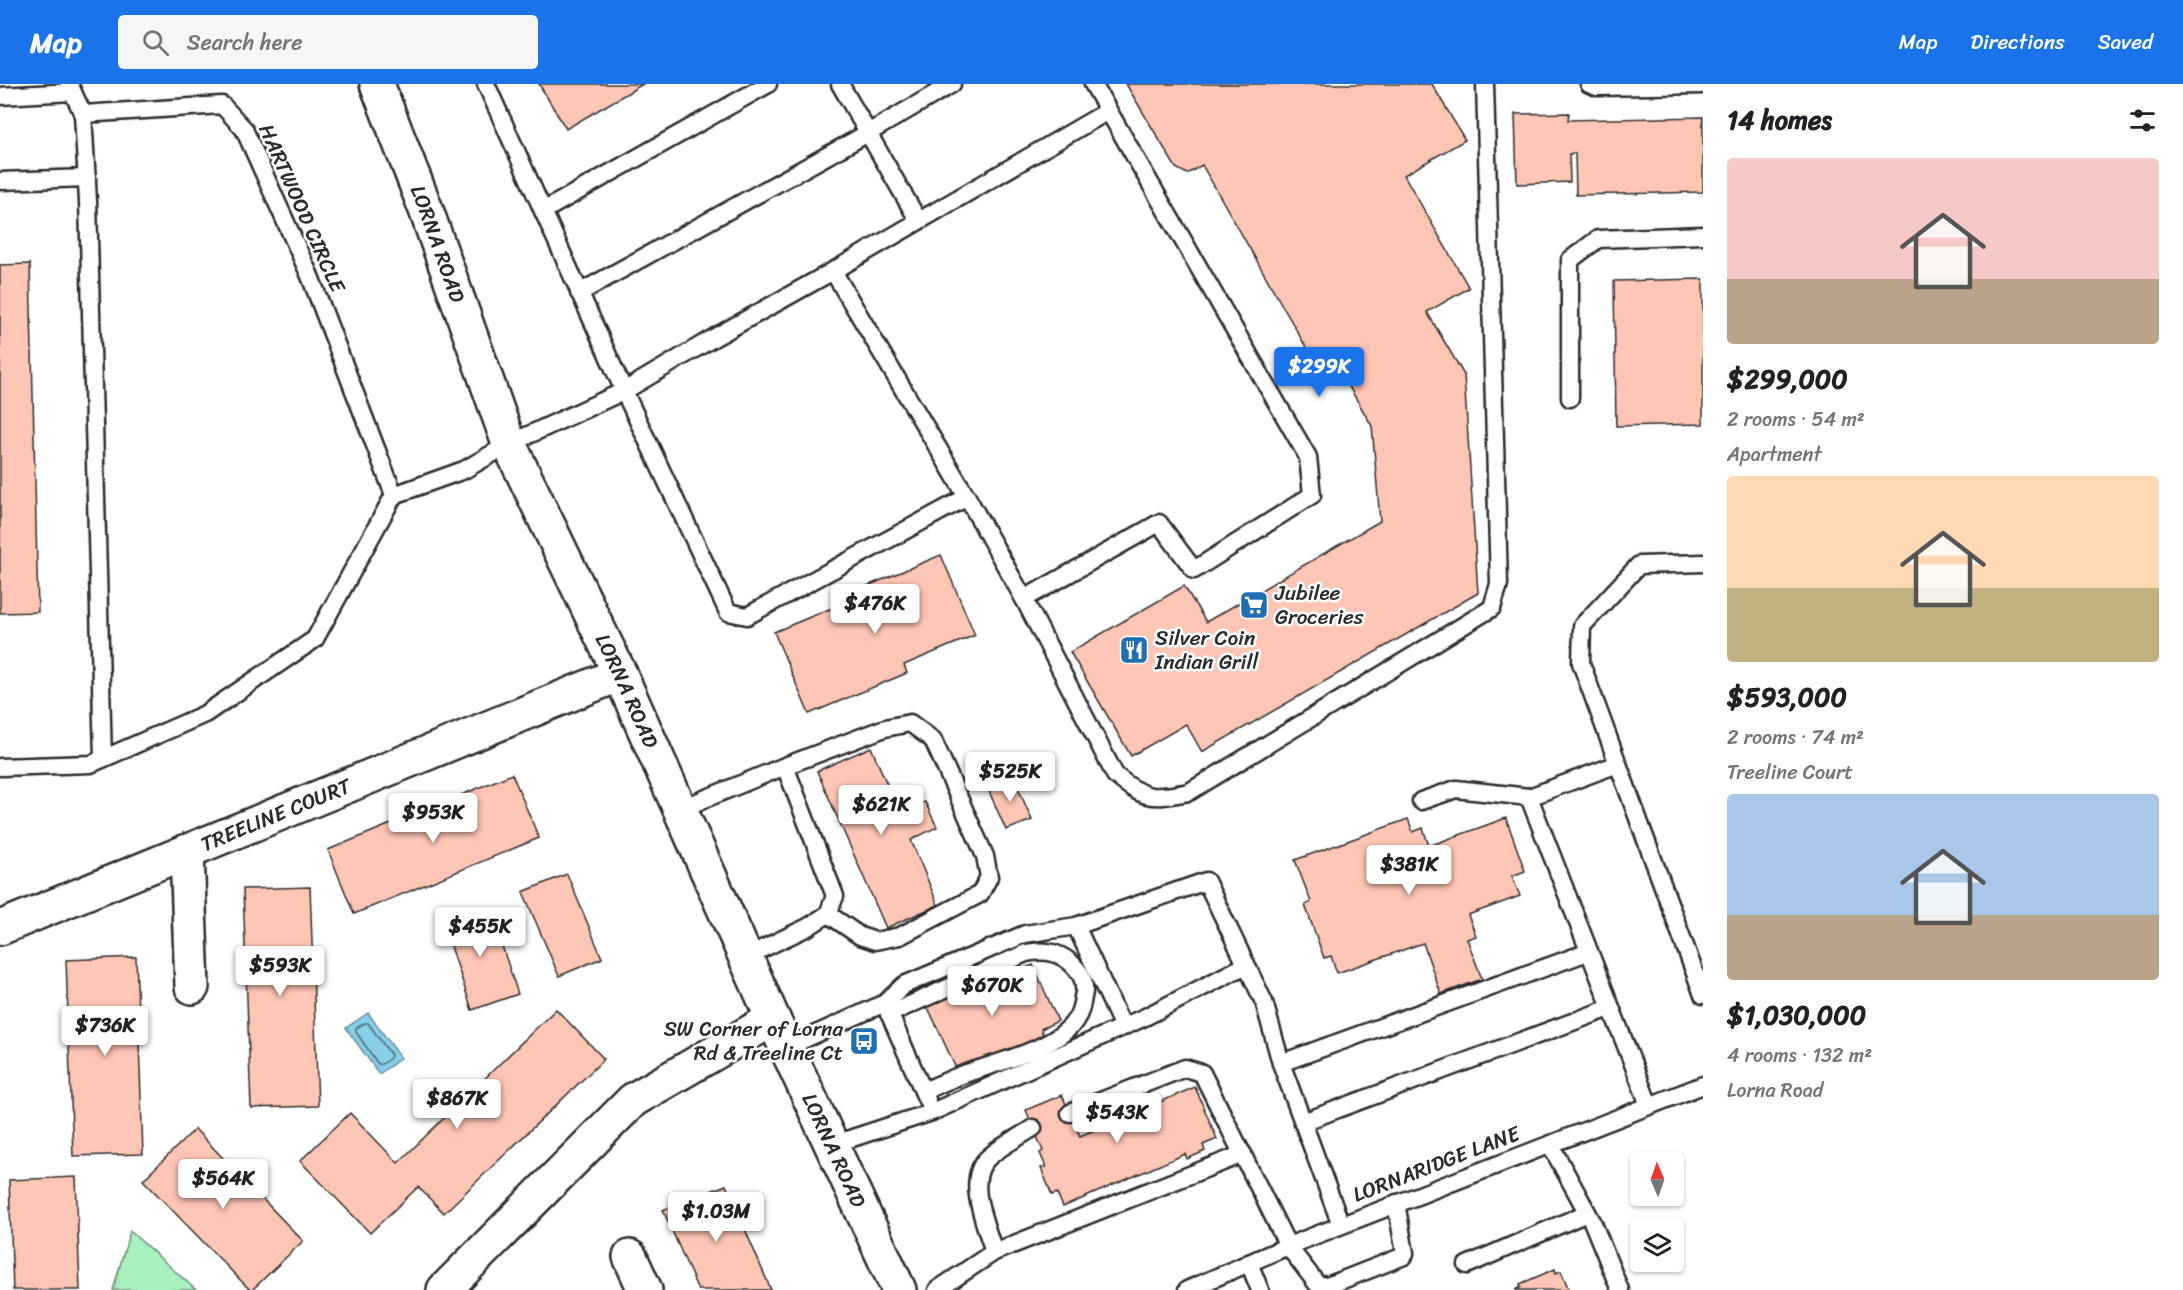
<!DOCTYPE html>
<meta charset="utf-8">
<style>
body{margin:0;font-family:Sriracha,sans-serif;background:#f6f6f6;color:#202124;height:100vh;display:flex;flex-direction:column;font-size:22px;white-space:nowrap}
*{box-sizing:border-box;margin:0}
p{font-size:20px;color:#757577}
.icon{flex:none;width:33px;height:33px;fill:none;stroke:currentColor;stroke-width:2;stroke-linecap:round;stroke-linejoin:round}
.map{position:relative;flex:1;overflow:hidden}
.sheet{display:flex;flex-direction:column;background:#fff;width:480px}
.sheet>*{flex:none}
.needle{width:39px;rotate:358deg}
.controls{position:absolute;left:1630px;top:1068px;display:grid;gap:12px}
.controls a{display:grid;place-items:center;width:54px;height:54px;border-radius:6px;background:#fff;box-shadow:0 2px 4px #0004;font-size:30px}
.price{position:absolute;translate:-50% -51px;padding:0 14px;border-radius:6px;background:#fff;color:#222;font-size:20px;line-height:39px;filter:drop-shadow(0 2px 3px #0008)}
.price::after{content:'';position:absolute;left:50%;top:36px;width:18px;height:14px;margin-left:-9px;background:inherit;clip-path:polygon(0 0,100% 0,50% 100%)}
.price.selected{background:#1a73e8;color:#fff}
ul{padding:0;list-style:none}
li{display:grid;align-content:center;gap:12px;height:318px;padding:0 24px}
li span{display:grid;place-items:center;height:186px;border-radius:6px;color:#555}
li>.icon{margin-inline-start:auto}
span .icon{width:108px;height:108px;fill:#fffc;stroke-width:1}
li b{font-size:26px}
h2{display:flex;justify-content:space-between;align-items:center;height:72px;padding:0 24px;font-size:26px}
header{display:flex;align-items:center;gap:36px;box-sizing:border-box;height:84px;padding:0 30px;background:#1a73e8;color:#fff}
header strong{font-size:28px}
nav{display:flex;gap:33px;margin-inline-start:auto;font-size:21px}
.search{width:420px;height:54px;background:#f6f6f6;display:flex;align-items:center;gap:15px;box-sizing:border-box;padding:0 21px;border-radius:6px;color:#757577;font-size:22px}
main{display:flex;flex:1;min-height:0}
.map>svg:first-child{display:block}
.green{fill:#a8f0be;stroke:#6a8e74;stroke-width:1.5}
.water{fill:#87cee8;stroke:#628d9c;stroke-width:1.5}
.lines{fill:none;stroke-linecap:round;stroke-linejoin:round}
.shore{stroke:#506c77;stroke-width:1.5}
.building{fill:#ffc6b5;stroke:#2b2b2b;stroke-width:1.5}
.lane-casing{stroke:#2b2b2b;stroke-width:21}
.street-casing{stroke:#2b2b2b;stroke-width:38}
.secondary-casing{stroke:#2b2b2b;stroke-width:38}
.lane{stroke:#fff;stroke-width:16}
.street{stroke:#fff;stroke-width:33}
.secondary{stroke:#fff;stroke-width:33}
.labels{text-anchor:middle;stroke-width:5;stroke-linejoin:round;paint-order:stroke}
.street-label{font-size:21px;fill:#2b2b2b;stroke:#fff}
.poi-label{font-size:21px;fill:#2b2b2b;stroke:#fff;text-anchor:start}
</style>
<header>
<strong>Map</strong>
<div class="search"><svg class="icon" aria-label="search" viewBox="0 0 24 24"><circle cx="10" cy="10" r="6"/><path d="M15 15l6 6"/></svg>Search here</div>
<nav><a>Map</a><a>Directions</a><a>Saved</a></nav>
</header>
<main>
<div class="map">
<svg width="1703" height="1206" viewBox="0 0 1703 1206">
<rect width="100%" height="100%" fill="#fff"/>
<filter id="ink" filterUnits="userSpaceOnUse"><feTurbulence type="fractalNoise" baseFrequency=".0167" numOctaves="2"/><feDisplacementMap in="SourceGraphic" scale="12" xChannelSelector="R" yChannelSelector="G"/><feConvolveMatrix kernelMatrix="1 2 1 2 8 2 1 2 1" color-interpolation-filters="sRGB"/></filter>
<g filter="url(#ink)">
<polygon class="green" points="130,1147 196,1206 113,1206"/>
<polygon class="water" points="368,929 401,974 379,990 346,944"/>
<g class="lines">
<polygon class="shore" points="365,939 368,939 391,971 390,974 382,980 378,980 356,948 356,944"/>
</g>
<g class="building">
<polygon points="539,0 643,0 566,45"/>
<polygon points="1126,0 1432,0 1465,56 1404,91 1469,204 1427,228 1464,291 1478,509 1202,668 1186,640 1131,672 1070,568 1184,502 1206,538 1380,437 1372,342 1337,282 1322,291 1202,81 1187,90 1176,84"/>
<polygon points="1569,29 1568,36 1703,33 1703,108 1576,111 1575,69 1569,70 1570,98 1517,100 1515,30"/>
<polygon points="30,180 38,528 0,529 0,181"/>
<polygon points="1703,195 1703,340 1616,342 1614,197"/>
<polygon points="941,471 975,551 904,581 907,589 809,630 774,548 868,509 865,503"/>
<polygon points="871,663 899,728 925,718 937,743 911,756 938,821 886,844 817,687"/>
<polygon points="512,690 539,754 354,830 328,766"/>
<polygon points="1013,692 1032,736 1006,746 987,703"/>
<polygon points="1506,734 1525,787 1512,792 1520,812 1468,831 1476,852 1467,855 1482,895 1441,910 1423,859 1337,889 1331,872 1324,874 1305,821 1311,818 1295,776 1408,735 1413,748 1423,744 1429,762"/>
<polygon points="567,790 602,874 559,892 523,808"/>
<polygon points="310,803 318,1022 251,1024 243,805"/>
<polygon points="489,823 518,910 472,926 443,838"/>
<polygon points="136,873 143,1070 73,1072 66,876"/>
<polygon points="1033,881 1058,937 1041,945 1043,951 958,989 926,919 992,890 995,897"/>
<polygon points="556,925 604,975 444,1129 418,1103 370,1149 300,1077 350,1029 398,1079"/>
<polygon points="1195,1003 1217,1055 1203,1061 1205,1067 1187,1075 1185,1070 1063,1123 1057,1109 1052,1111 1041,1084 1046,1083 1040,1069 1043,1067 1026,1026 1062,1011 1080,1052"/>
<polygon points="195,1045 303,1157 252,1206 250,1206 143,1096"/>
<polygon points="76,1093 80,1206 13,1206 9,1096"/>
<polygon points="726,1101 771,1206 698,1206 663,1126"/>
<polygon points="1555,1185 1556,1189 1561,1187 1569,1206 1515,1206 1521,1203 1520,1200"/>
</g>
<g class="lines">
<g class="lane-casing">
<g id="lane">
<polyline points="69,0 83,30 222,21 244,45 310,192 394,411"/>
<polyline points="486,0 624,307 728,528 747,532 967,413"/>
<polyline points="840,0 918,136"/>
<polyline points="1589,0 1597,3 1703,1"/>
<polyline points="0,12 73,8"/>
<polyline points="83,30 88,117 103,674"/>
<polyline points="0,97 87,94"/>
<polyline points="543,127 768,0"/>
<polyline points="833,187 1108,27"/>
<polyline points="579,209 868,49 952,0"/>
<polyline points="1570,314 1570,176 1598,155 1703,151"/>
<path d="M 1024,515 L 1115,691 C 1145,716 1151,715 1189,708 L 1492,524 L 1499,500 L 1485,0"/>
<polyline points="1618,680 1703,911"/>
<polyline points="785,682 885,644 910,639 933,656 985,772 989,793 980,810 900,852 875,857 860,852 828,830"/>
<polyline points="0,683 91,680 205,630 315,555 394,411 464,386 509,360 624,307 715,253 833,187 967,413 1024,515 1159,439 1194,486 1312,411 1308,373 1093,0"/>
<polyline points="1529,713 1618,680 1581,579 1582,542 1639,481 1703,479"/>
<polyline points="1421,717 1456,705 1529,713 1649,1021"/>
<polyline points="680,725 785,682 835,812 828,830 808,843 745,873"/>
<polyline points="1076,842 1123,943"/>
<polyline points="886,922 927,1016"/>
<path d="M 889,930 L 1026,869 C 1046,865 1062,868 1076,884 C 1083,892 1086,903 1083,913 C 1082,921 1080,929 1076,935 C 1060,963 999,978 970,988 C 954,993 939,1001 923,1007"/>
<polyline points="787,963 885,919 904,901 1025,850 1076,842 1206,797 1264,918 1281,979"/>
<polyline points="1070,1029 1185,984 1202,989 1288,1162 1317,1200 1327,1202 1404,1172 1405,1169 1396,1119"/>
<polyline points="1303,1038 1610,924"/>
<polyline points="1550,1060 1592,1137 1620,1206"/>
<polyline points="831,1061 932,1028 1145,933 1246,881"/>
<polyline points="1341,1141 1281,979 1588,868"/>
<path d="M 994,1168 C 986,1141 963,1093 990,1072 C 1003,1061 1019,1053 1033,1044"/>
<polyline points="1249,1179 1260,1206"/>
<polyline points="1467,1181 1587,1129"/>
<polyline points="937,1206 994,1168 1243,1070"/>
<polyline points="1187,1206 1288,1162 1703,1001"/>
</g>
</g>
<g class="street-casing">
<g id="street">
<polyline points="187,767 192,903"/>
<path id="s1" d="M 0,844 L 620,590"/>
<polyline points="630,1173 645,1206"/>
<polyline points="444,1206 633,1016 773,935"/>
</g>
</g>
<g class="secondary-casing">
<g id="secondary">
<path id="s2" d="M 377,0 L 425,123 L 509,360 L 620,590 L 773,935 L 899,1206"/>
</g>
</g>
<use href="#lane" class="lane"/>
<use href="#street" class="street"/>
<use href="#secondary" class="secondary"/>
</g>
</g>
<defs>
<g id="supermarket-square" transform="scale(1.5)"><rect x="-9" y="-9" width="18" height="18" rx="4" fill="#1f6fb2" stroke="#fff"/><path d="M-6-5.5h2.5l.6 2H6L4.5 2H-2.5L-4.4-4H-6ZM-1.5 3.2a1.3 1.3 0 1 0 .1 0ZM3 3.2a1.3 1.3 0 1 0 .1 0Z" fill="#fff"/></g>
<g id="restaurant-square" transform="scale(1.5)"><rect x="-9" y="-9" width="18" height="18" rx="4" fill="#1f6fb2" stroke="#fff"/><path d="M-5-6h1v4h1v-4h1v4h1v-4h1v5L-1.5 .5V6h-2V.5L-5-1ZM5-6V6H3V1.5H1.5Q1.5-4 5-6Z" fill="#fff"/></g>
<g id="bus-square" transform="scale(1.5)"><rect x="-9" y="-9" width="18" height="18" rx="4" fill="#1f6fb2" stroke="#fff"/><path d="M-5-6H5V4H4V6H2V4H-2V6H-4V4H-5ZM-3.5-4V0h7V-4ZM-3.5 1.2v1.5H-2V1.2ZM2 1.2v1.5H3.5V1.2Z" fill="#fff"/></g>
</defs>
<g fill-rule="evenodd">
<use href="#supermarket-square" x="1254" y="521"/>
<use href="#restaurant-square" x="1134" y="566"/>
<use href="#bus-square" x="864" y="957"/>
</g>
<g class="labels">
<g class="street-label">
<text transform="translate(302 124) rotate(66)" y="7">HARTWOOD CIRCLE</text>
<text dy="7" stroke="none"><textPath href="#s2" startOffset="171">LORNA ROAD</textPath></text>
<text dy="7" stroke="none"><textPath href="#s2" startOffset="657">LORNA ROAD</textPath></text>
<text dy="7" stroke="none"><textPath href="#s1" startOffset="298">TREELINE COURT</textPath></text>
<text dy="7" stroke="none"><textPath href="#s2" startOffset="1161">LORNA ROAD</textPath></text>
<text transform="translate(1436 1080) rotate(-21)" y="7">LORNARIDGE LANE</text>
</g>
<g class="poi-label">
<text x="1275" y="516">Jubilee<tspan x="1275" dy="24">Groceries</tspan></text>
<text x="1155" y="561">Silver Coin<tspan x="1155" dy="24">Indian Grill</tspan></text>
<text x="843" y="952" text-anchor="end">SW Corner of Lorna<tspan x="843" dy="24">Rd &amp; Treeline Ct</tspan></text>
</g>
</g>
</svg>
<div class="controls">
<a><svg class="needle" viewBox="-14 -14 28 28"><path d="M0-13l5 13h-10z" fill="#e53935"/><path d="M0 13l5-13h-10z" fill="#757577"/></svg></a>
<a><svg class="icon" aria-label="layers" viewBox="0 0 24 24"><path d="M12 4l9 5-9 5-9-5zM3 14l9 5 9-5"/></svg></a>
</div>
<b class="price selected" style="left:1319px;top:314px">$299K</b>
<b class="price" style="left:875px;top:551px">$476K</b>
<b class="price" style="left:1010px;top:719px">$525K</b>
<b class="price" style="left:881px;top:752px">$621K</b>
<b class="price" style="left:433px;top:760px">$953K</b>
<b class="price" style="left:1409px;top:812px">$381K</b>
<b class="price" style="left:480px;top:874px">$455K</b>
<b class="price" style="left:280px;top:913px">$593K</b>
<b class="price" style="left:992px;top:933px">$670K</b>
<b class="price" style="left:105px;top:973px">$736K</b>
<b class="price" style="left:457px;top:1046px">$867K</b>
<b class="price" style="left:1117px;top:1060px">$543K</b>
<b class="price" style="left:223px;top:1126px">$564K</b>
<b class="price" style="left:716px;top:1159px">$1.03M</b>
</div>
<section class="sheet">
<h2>14 homes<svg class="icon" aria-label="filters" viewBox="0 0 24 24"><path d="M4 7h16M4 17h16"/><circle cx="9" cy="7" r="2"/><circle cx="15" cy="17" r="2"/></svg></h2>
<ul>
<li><span style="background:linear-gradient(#f6c9c9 65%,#b9a48a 0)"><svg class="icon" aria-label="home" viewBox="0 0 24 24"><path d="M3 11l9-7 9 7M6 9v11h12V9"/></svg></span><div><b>$299,000</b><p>2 rooms · 54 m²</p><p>Apartment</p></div></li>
<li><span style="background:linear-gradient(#ffd9b3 60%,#c2b280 0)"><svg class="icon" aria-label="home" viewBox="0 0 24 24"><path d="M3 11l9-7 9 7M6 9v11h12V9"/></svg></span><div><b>$593,000</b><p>2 rooms · 74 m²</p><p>Treeline Court</p></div></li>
<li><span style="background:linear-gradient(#a9c7e8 65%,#b9a48a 0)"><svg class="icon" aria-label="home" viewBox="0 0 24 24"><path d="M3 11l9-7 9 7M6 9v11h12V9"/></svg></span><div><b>$1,030,000</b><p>4 rooms · 132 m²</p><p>Lorna Road</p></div></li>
</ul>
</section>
</main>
